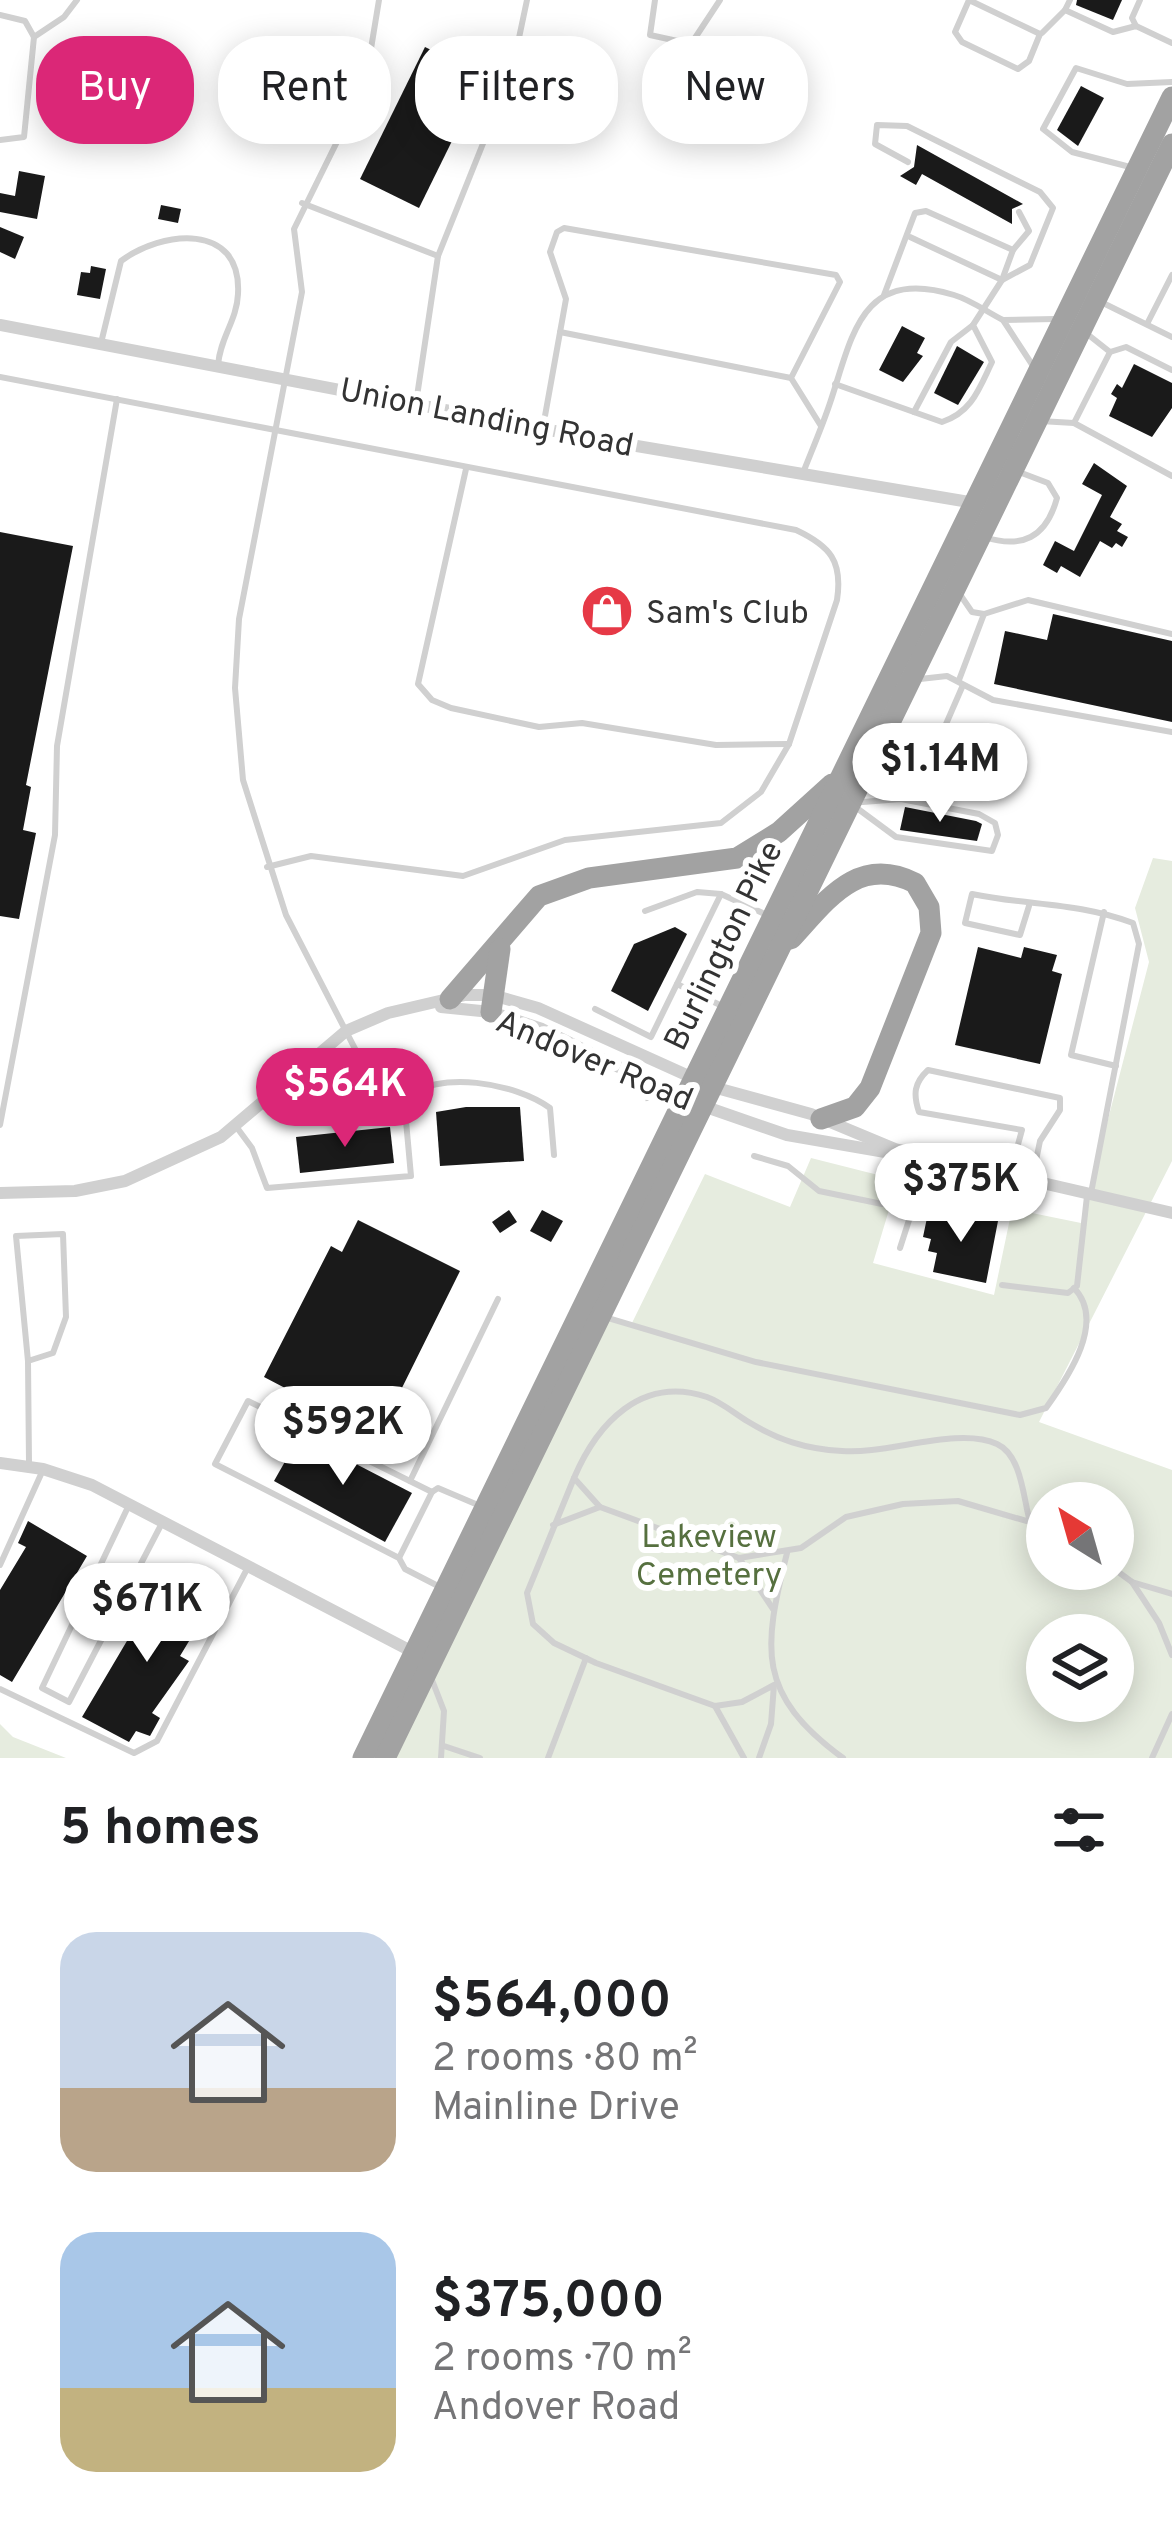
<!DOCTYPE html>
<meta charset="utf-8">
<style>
body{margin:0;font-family:Overpass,sans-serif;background:#f6f6f6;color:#202124;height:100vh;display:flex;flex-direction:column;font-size:45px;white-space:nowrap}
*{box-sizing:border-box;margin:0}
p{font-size:39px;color:#757577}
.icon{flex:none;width:66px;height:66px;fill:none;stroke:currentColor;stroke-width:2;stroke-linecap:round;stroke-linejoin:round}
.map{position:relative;height:1758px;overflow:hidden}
.drawer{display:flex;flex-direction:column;background:#fff;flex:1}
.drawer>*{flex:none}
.banner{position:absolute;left:36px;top:36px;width:1101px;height:108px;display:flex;gap:24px}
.needle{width:78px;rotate:323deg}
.buttons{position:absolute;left:1026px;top:1482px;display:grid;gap:24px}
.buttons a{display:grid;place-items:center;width:108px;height:108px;border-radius:50%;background:#fff;box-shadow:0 6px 30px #0003;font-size:60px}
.price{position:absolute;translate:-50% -102px;padding:0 27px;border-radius:42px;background:#fff;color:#222;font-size:39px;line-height:78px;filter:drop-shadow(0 3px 6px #0008)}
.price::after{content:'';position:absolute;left:50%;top:72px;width:36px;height:27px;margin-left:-18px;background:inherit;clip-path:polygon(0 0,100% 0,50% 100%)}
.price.selected{background:#db2777;color:#fff}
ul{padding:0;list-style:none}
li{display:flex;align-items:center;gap:36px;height:300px;padding:0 60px}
li span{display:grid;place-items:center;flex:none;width:336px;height:240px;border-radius:36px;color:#555}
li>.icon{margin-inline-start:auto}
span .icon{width:144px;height:144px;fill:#fffc;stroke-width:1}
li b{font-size:51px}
h2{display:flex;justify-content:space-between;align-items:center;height:144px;padding:0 60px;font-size:51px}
.pill{padding:0 42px;border-radius:48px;background:#fff;box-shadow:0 6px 30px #0003;font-size:42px;line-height:108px}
.pill.selected{background:#db2777;color:#fff}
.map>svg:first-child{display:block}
.green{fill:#e6ecdf;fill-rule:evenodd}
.building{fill:#1a1a1a}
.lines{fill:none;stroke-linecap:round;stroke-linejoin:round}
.path{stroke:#cdcdcd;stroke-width:3;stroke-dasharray:6 6;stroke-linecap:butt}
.service{stroke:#d0d0d0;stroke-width:6}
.minor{stroke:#d0d0d0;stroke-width:12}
.trunk{stroke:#a2a2a2;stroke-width:21}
.labels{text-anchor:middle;stroke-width:12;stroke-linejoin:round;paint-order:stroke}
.street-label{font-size:33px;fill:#333;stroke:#fff}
.poi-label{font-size:33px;fill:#333;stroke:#fff;text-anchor:start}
.park-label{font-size:33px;fill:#56703f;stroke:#fff}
</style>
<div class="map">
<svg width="1172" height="1758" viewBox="0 0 1172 1758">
<rect width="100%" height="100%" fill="#fff"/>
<g class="green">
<path d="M 1153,858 L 1172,861 L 1172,1161 L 1039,1422 L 1172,1470 L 1172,1758 L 385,1758 L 598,1316 L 632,1323 L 705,1174 L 790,1207 L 811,1158 L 898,1180 L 873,1263 L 994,1295 L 1012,1209 L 1081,1223 L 1149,962 L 1135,908 ZM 1047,1503 L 1113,1503 L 1113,1569 L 1047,1569 ZM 1047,1635 L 1113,1635 L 1113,1701 L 1047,1701 Z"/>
<polygon points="0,1724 13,1737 66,1758 0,1758"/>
</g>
<g class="building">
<polygon points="1077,0 1122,0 1113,20 1076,5"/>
<polygon points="425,47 484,76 419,208 360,179"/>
<polygon points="1081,86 1104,98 1078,146 1057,130"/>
<polygon points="917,145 1023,204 1012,209 1012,224 922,174 916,185 900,176 914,167"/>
<polygon points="19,171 45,176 37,219 0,212 0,193 15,196"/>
<polygon points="161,205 181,209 178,223 158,219"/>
<polygon points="0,227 24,237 15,259 0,252"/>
<polygon points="91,266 106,269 100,299 77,295 81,272 90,273"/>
<polygon points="902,326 925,338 917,353 923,356 903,382 879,370"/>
<polygon points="957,346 984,362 958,405 934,393"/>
<polygon points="1134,364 1172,383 1172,408 1152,437 1109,416 1117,398 1111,394 1117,384 1122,388"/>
<polygon points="1094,463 1127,486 1110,517 1122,524 1117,531 1128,537 1122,547 1116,543 1112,548 1100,541 1080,577 1061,566 1057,573 1043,565 1055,541 1074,551 1102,495 1082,484"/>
<polygon points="0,532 73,546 26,785 31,787 23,830 36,833 19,919 0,916"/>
<polygon points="1053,614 1172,641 1172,722 994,684 1005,631 1047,640"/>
<polygon points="905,807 976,821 982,824 977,841 900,830"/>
<polygon points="675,927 687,934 648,1011 611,991 634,944"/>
<polygon points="978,947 1021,958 1024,947 1057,955 1052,971 1062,974 1040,1064 955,1045"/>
<polygon points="466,1107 520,1107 524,1161 440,1166 436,1112"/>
<polygon points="390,1127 394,1163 300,1173 296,1137"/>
<polygon points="509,1210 517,1222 500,1233 492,1222"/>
<polygon points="542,1210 563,1221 551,1242 530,1231"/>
<polygon points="928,1213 998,1221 986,1283 933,1272 937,1253 928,1251 931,1239 923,1237"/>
<polygon points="358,1220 460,1271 389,1414 401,1420 390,1443 264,1377 331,1246 342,1252"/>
<polygon points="300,1435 412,1493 385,1542 274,1481"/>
<polygon points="28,1521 87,1556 12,1682 0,1675 0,1590 26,1547 18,1543"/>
<polygon points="163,1580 209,1608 180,1656 189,1661 152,1713 160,1718 150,1736 136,1731 129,1742 82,1717"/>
</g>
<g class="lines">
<polyline class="path" points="646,1095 648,1106"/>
<g class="service">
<polyline points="379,0 365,85 294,229 302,292 239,619 235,688 243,780 286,915 367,1072 404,1099"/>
<polyline points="655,0 650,35 691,44 720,0"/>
<polygon points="969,0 1040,34 1029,61 1018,69 962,42 955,32"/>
<polyline points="1070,0 1065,10 1113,32 1136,26 1172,43"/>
<polyline points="0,15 25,21 34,37 24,137 0,140"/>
<polyline points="1136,26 1132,18 1140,0"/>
<polyline points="1042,33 1065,10"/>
<polyline points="34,37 64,17 77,0"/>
<polyline points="908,162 875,144 877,125 907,126 1040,192 1053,208 1030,265 1002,280 910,237"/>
<polyline points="1134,168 1072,152 1043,129 1076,68 1127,84 1172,82"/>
<polyline points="302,203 438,256"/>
<polyline points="1013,250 1029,231 1019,212"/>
<polyline points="1099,301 1172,337"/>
<polyline points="1147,324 1172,275"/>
<polyline points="560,332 791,378"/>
<path d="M 101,343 L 121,261 C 161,231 242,221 238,294 C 237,320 220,338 218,365"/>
<polyline points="1110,352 1126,347 1172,370"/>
<polyline points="1033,366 1003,320 1055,319"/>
<path d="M 0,377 L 796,530 C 830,546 843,561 837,600 L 789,744 L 761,792 L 721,823 L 565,840 L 463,876 L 311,856 L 267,867"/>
<path d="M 835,384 L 942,422 C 972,412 979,389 992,362 L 973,325 L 1002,280 L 1013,250 L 926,211 L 915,213 L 884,295"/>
<polyline points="416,403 438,256 512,71 527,0"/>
<polyline points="914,412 951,342 973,325"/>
<polyline points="1040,421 1074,423 1110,352 1086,333"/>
<polyline points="1074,423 1172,476"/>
<polyline points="543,427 566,299 550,252 557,232 564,228 836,275 840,282 791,378 821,426"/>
<polyline points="466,469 418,684 432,700 451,708 539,727 582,723 716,745 789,744"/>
<path d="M 803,473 C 812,450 822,427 830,403 C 852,338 860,266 954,295 C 971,300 987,312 1003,320"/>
<path d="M 984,537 C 1022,549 1046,538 1057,498 L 1048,483 L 1019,472"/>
<polyline points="959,593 972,612 984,614 1028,600 1172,634"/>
<polyline points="920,679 947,676 993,700 1172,732"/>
<polyline points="959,680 984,614"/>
<polyline points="876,758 985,784"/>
<polyline points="926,770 963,685"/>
<polygon points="901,799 979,814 995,823 998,835 992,851 896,837 850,803"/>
<polyline points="721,894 767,915"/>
<path d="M 1029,906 L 1020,935 L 965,923 L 972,894 C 1030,906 1077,902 1133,923 L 1139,944 L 1091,1193"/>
<polyline points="1104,912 1071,1055 1116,1066"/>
<polyline points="677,984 722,1006"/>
<polyline points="595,1009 651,1037 721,894 697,892 645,911"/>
<polyline points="0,1125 55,835 57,746 117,399"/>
<path d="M 235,1125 L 252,1148 L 267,1188 L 411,1176 L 404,1099 C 437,1069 516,1083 550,1108 L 554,1155"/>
<polyline points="754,1156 788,1166 819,1191 882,1204 911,1204"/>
<path d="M 1010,1173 L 1022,1130 L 919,1112 C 913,1094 914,1083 928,1070 L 1060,1098 L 1060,1110 L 1040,1141 L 1032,1180"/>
<polyline points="900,1248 929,1158"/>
<polyline points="1002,1285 1068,1293 1077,1286 1087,1196"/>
<path d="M 605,1317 L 756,1362 L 1020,1415 L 1046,1408 C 1069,1376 1106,1321 1074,1288"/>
<polyline points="28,1361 53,1353 66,1317 63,1234 16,1236 28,1361 29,1463"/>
<polyline points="574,1478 527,1593 533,1624 554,1643 596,1663 715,1706 742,1702 774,1685 771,1724 759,1758"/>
<polyline points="410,1481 498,1299"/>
<polyline points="128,1507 42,1688 69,1702 162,1523"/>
<path d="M 1029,1518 C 1023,1495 1021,1455 997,1444 C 958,1426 886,1455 842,1451 C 805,1449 778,1440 747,1421 C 734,1413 721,1402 707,1397 C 641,1375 597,1424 574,1478 L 600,1507 L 739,1558 L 801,1548 L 846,1517 L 903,1504 L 958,1501 L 1047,1527"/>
<polyline points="553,1525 600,1507"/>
<path d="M 787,1553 C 763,1649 756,1694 843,1758"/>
<polyline points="399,1558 432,1492"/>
<polyline points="739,1558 773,1609"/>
<polyline points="0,1565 42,1472"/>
<polyline points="1113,1568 1132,1582 1172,1594"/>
<polyline points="1132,1582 1159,1623 1172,1655"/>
<polyline points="440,1587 405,1569 399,1558 215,1464 248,1401 432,1492 438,1488 478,1505"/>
<polyline points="432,1680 444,1711 441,1758"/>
<polyline points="0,1689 134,1753 157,1741 247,1569"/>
<polyline points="715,1706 744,1758"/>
<polyline points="444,1746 480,1758"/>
<polyline points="548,1758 586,1658"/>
<polyline points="1152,1758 1172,1714"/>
</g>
<g class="minor">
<polyline points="0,325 607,441 975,503"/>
<polyline points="441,1007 491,1012 542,1029 683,1099 787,1135 891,1153"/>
<polyline points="0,1193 75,1191 125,1181 221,1137 346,1031 388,1013 465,995 492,995 538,1008 713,1087 811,1114 895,1149 1172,1213"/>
<polyline points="0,1463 43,1469 92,1485 411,1651"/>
</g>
<g class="trunk">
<path d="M 791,939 C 827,900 858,854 915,883 L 929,907 L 931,933 L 870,1088 L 855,1107 L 821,1119"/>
<polyline points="450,999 539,896 589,878 737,858 779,832 832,784"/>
<polyline points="491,1012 500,949"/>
<polyline points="363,1758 1172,97"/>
<polyline points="385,1758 1172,144"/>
</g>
</g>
<defs>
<g id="shop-disc" transform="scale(2.7)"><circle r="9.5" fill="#e63946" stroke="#fff"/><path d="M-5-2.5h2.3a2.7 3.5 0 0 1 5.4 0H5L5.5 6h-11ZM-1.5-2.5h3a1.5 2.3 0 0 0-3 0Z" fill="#fff"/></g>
</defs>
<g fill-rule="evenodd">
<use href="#shop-disc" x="607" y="611"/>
</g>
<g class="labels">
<g class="street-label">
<text transform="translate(487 416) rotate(11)" y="12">Union Landing Road</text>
<text transform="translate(722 945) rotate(-64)" y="12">Burlington Pike</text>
<text transform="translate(595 1059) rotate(23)" y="12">Andover Road</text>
</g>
<g class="poi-label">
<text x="646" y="623">Sam's Club</text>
</g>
<g class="park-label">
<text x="709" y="1547">Lakeview<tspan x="709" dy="38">Cemetery</tspan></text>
</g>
</g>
</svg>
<div class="buttons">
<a><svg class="needle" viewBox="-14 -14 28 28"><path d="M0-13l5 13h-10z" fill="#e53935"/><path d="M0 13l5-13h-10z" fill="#757577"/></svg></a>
<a><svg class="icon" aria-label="layers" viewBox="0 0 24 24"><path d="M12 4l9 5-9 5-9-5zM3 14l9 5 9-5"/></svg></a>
</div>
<b class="price" style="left:940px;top:825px">$1.14M</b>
<b class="price selected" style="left:345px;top:1150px">$564K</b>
<b class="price" style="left:961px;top:1245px">$375K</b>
<b class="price" style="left:343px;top:1488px">$592K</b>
<b class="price" style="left:147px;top:1665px">$671K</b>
<div class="banner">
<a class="pill selected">Buy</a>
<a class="pill">Rent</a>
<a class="pill">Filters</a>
<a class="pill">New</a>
</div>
</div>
<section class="drawer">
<h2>5 homes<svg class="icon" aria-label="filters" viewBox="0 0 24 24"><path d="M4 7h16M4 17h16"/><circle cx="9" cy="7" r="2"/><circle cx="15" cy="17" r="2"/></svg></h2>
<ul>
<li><span style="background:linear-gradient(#c9d6e8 65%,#b9a48a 0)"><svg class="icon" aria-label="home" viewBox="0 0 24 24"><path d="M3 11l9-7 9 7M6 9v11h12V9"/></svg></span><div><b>$564,000</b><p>2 rooms · 80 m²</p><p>Mainline Drive</p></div></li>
<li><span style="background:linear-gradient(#a9c7e8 65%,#c2b280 0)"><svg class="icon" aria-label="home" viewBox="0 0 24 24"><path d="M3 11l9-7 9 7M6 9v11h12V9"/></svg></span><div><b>$375,000</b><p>2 rooms · 70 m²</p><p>Andover Road</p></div></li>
</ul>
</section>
